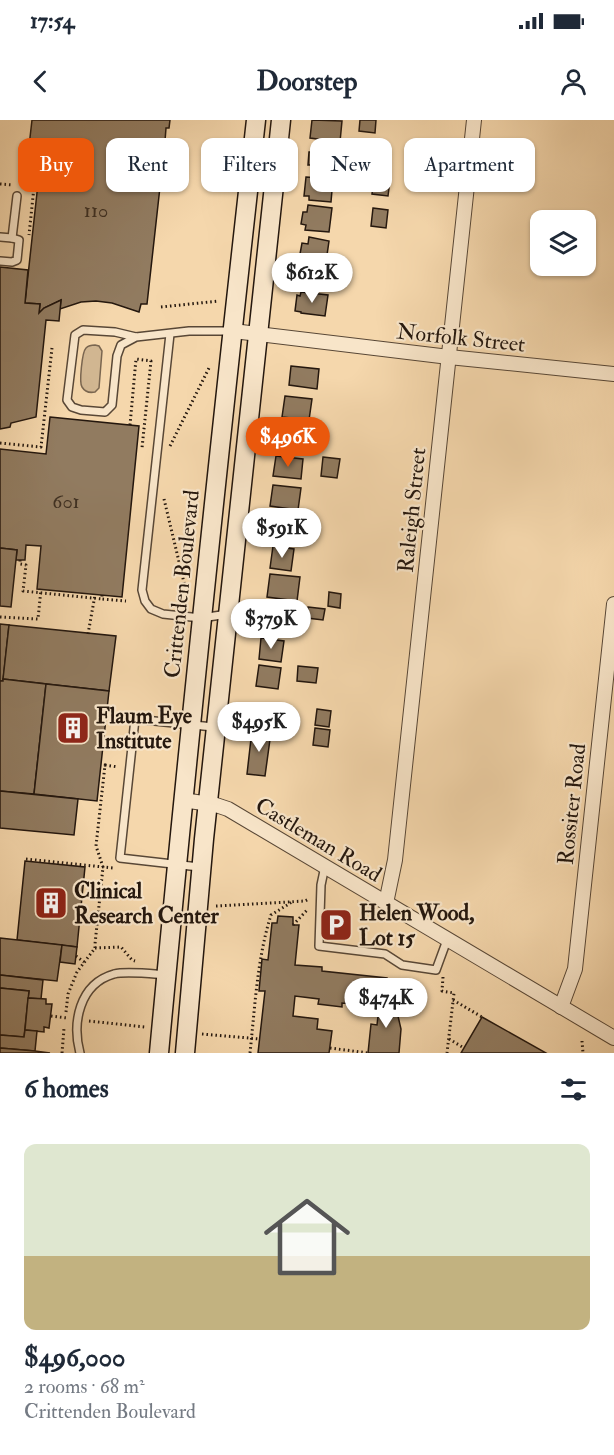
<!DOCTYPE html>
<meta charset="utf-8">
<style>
body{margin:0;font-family:"IM FELL Double Pica",serif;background:#f2f2f3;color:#1f2937;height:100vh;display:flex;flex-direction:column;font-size:22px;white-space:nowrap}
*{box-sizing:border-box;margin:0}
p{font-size:20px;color:#747a83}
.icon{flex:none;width:33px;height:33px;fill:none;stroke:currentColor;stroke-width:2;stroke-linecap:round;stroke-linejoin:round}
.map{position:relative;height:933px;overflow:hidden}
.drawer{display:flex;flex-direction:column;background:#fff;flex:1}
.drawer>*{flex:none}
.guide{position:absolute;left:18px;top:18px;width:579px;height:54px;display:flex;gap:12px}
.buttons{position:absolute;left:530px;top:90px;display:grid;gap:12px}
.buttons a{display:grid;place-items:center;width:66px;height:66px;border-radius:12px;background:#fff;box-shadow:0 2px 4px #0004;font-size:30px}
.price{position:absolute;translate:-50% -51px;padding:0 14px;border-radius:21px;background:#fff;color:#222;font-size:20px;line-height:39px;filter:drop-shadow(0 2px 3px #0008)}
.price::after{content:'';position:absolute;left:50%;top:36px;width:18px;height:14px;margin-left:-9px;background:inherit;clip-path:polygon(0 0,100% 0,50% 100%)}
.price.on{background:#ea580c;color:#fff}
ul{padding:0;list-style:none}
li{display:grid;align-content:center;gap:12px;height:318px;padding:0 24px}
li+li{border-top:2px solid #e0e1e3}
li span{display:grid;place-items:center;height:186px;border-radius:12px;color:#555}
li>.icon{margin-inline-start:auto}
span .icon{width:108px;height:108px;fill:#fffc;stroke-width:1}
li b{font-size:26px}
h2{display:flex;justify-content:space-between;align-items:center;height:72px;padding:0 24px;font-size:26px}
.chip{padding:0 21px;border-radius:12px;background:#fff;box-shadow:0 2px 4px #0004;font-size:21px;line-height:54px}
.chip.on{background:#ea580c;color:#fff}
.status{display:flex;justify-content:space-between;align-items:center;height:42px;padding:0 30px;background:#fff;direction:ltr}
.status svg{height:16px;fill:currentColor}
header{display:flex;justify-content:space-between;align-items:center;height:78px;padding:0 24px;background:#fff;font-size:27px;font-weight:700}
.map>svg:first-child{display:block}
.green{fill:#d1b691;stroke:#7a6650;stroke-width:1.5}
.building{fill:#917b60;stroke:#24170e;stroke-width:1.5}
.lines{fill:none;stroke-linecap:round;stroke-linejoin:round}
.lane-casing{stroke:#584736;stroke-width:10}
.street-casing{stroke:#584736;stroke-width:16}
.secondary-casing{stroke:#24170e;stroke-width:21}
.path{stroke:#24170e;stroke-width:3;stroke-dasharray:1.5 3;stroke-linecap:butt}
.lane{stroke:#f8e5c9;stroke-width:7}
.street{stroke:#f8e5c9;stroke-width:14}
.secondary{stroke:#f8e5c9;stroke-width:18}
.path-bridge{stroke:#24170e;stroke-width:3;stroke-dasharray:1.5 3;stroke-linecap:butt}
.labels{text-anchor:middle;stroke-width:4.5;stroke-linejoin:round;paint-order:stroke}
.number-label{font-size:20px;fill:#3f3022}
.street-label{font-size:22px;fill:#24170e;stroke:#f8e5c9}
.poi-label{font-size:22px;font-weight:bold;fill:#24170e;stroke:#f8e5c9;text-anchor:start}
</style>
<div class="status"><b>17:54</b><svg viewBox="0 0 49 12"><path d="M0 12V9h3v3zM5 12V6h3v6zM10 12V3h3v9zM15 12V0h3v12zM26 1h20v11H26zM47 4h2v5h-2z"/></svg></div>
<header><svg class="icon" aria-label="back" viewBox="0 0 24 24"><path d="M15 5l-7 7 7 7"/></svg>Doorstep<svg class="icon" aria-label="person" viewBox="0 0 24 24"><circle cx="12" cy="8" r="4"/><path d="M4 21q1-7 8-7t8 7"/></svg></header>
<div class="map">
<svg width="614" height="933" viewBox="0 0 614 933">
<rect width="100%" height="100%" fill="#f5d7ac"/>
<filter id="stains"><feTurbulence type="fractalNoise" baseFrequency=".00333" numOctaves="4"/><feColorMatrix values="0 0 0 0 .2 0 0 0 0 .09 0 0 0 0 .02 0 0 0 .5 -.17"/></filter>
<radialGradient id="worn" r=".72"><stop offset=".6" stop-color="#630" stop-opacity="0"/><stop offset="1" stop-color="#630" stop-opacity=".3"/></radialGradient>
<path class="green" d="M 95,225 L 99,226 L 102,231 L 99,268 L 95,272 C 90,273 85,272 82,267 C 79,263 82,232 86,228 C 88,226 91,225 95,225 Z"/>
<g class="building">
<polygon points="32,0 170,0 169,8 166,8 165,21 168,21 166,35 164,35 163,41 165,41 164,58 161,58 147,184 141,184 139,192 112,183 96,181 81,182 60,189 61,180 44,188 39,193 40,184 25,183 41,36 28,35"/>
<polygon points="312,0 342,1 340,22 310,18"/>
<polygon points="360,0 376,0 375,13 359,11"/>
<polygon points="315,27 337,30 335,52 313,50 313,45 308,45 309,32 315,32"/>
<polygon points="306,57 333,59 331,82 309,80 309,76 304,76"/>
<polygon points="374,57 390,60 388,76 372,74"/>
<polygon points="308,85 332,88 329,112 305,110 306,105 301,104 303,92 307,92"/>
<polygon points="373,88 388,90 386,108 371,106"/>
<polygon points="309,117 329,121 326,142 304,139 305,135 300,134 302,123 308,124"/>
<polygon points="0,147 28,150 25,183 40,184 39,193 44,188 61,180 59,201 46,200 36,297 11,303 10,307 0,309"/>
<polygon points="300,147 330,150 327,171 297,168"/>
<polygon points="301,172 328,175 325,196 301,193 301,192 295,191 297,175 300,176"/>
<polygon points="291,246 319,249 317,269 289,265"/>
<polygon points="285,276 312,279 309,300 282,297"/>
<polygon points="50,297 139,306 122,477 37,469 41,426 26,425 25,440 16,440 17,430 0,428 0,329 46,334"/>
<polygon points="279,308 307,311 304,331 277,327"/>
<polygon points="276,336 303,339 301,359 273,356"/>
<polygon points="323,337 340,339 337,358 321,356"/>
<polygon points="273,365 301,368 298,390 270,386"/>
<polygon points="275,395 298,398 295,421 272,418"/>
<polygon points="273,426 294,429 291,451 270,448"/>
<polygon points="0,428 17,430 11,487 0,486"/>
<polygon points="270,454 300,457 297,481 267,477"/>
<polygon points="329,472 341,474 340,488 328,486"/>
<polygon points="264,487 284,489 281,511 262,509"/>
<polygon points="308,487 325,489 323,500 307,498"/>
<polygon points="0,504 9,505 3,561 0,561"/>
<polygon points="9,505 116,516 109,571 3,559"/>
<polygon points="261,518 284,521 281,542 259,539"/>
<polygon points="259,545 281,548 278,569 256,566"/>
<polygon points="298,546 318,548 316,563 297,561"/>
<polygon points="3,559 46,564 34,674 0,671 0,561 3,561"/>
<polygon points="46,564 109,571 97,681 34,674"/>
<polygon points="317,589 331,591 329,607 315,605"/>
<polygon points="315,608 330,610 328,627 313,625"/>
<polygon points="252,610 271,612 265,656 247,654"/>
<polygon points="0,671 78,679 74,715 0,708"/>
<polygon points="25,741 85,747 77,827 17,820"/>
<polygon points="278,796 293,797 293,805 299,805 295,845 322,847 322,851 387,858 384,887 342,883 342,887 318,884 319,879 295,876 293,896 318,899 317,909 332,911 329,933 258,933 265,871 259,871 262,839 268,840 272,803 277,803"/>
<polygon points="0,818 62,825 57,861 0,855"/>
<polygon points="62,825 77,827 75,844 60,842"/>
<polygon points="0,855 43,860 41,879 28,878 29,871 0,868"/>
<polygon points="386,867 394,868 391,895 398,896 401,909 399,933 368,933 371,904 377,905 379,887 384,887"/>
<polygon points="0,868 29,871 24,917 0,915"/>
<polygon points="28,878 46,879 46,884 52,884 49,908 44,907 44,912 25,910"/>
<polygon points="482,897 546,933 461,933"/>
<polygon points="25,910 37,911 35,931 0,928 0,915 24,917"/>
<polygon points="0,928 35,931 50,933 0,933"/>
</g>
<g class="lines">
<g class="lane-casing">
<g id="lane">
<polyline points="0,117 12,118 19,120 17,140 12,142 0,141"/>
<polyline points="12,118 17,76"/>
<polyline points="170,214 142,470 145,481 151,489 163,494 201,498 228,494"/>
<polyline points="136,217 121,225 117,236 112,285 105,292 81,290 72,287 67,280 75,215 83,210 115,212 136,217 189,211 230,211"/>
<polyline points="325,746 321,765 319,826 385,834 402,845 436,850 447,820"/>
<polyline points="199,747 120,738 135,599 213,607"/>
<path d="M 80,933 C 72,903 79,864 114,854 C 127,851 152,854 166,855"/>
</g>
</g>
<g class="street-casing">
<g id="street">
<polyline points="233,211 449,237 614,254"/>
<polyline points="183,680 216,685 228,689 614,918"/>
<polyline points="386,783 395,740 474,0"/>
<polyline points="561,887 575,849 614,484"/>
</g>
</g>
<g class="secondary-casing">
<g id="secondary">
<path d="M 159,933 C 188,622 221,311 256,0"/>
<polyline points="185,933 204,719 281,0"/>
</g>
</g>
<g class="path">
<polyline points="0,64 13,65"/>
<polyline points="23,66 34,67 29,115"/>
<polyline points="161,187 219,181"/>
<polyline points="130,305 136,239 151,241 142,328"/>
<polyline points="0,323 41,327 52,228"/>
<polyline points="170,326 210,246"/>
<polyline points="164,379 186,471"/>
<polyline points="20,440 20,444 26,445 23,471 102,479"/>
<polyline points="102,475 102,479 126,481"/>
<polyline points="105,645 118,647"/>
<polyline points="26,739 113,748"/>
<polyline points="216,786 305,781 309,779"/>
<polyline points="293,805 308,789"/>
<polyline points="95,828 121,827 132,840 135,841"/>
<polyline points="76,836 84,842"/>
<polyline points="443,857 442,871 454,873 447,933"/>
<polyline points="453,880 482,897"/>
<polyline points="66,892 68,874 77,852 95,828 95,824 103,747 96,726 105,645 101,645"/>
<polyline points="51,896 67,898"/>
<polyline points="89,901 145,907"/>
<polyline points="202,914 260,919"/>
<polyline points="449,919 464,928"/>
<polyline points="582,921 583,933"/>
<polyline points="330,928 368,933"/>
<polyline points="62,933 64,908"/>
<path d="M 250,933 C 255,887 257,839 271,795 L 292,782"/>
</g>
<use href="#lane" class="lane"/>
<use href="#street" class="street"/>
<use href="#secondary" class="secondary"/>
<g class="path-bridge">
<polyline points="0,497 38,499 41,469"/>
<polyline points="88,514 95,475"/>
</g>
</g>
<defs>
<g id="building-square" transform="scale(1.725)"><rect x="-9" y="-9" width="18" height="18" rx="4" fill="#8f2418" stroke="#f8e5c9"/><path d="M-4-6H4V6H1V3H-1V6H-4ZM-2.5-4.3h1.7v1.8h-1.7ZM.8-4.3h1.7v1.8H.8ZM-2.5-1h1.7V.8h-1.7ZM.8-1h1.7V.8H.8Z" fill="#fff"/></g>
<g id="parking-square" transform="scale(1.725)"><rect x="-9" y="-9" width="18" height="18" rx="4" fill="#8f2418" stroke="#f8e5c9"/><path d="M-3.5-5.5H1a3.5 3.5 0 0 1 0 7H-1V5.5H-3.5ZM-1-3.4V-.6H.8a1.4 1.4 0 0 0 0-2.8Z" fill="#fff"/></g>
</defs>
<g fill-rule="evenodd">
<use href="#building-square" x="73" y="608"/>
<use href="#building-square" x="51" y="783"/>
<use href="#parking-square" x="336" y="805"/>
</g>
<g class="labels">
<g class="number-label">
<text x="96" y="97">110</text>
<text x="66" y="388">601</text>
</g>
<g class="street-label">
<text transform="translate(461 217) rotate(6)" y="8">Norfolk Street</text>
<text transform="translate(411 390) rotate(-84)" y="8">Raleigh Street</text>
<text transform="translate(181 464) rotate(-84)" y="8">Crittenden Boulevard</text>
<text transform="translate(571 684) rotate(-84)" y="8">Rossiter Road</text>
<text transform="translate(319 719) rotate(31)" y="8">Castleman Road</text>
</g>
<g class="poi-label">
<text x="96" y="603">Flaum Eye<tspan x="96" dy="25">Institute</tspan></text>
<text x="74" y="778">Clinical<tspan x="74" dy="25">Research Center</tspan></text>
<text x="359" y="800">Helen Wood,<tspan x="359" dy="25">Lot 15</tspan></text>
</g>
</g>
<rect width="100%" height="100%" filter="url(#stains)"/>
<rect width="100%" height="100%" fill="url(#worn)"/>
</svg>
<div class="buttons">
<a><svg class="icon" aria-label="layers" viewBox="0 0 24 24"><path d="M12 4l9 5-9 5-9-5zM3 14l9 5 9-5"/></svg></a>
</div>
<b class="price" style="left:312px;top:184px">$612K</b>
<b class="price on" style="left:288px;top:348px">$496K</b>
<b class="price" style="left:282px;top:439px">$591K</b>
<b class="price" style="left:271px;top:530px">$379K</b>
<b class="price" style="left:259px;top:633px">$495K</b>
<b class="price" style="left:386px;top:909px">$474K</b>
<div class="guide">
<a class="chip on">Buy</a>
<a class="chip">Rent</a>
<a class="chip">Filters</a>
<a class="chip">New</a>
<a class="chip">Apartment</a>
</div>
</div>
<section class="drawer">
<h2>6 homes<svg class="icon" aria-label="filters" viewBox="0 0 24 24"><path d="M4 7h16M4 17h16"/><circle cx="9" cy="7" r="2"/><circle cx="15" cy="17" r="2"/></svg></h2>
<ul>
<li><span style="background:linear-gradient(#dfe7d0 60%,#c2b280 0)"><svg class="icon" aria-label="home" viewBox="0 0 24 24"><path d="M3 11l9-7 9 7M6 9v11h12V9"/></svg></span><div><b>$496,000</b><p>2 rooms · 68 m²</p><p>Crittenden Boulevard</p></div></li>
</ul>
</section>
